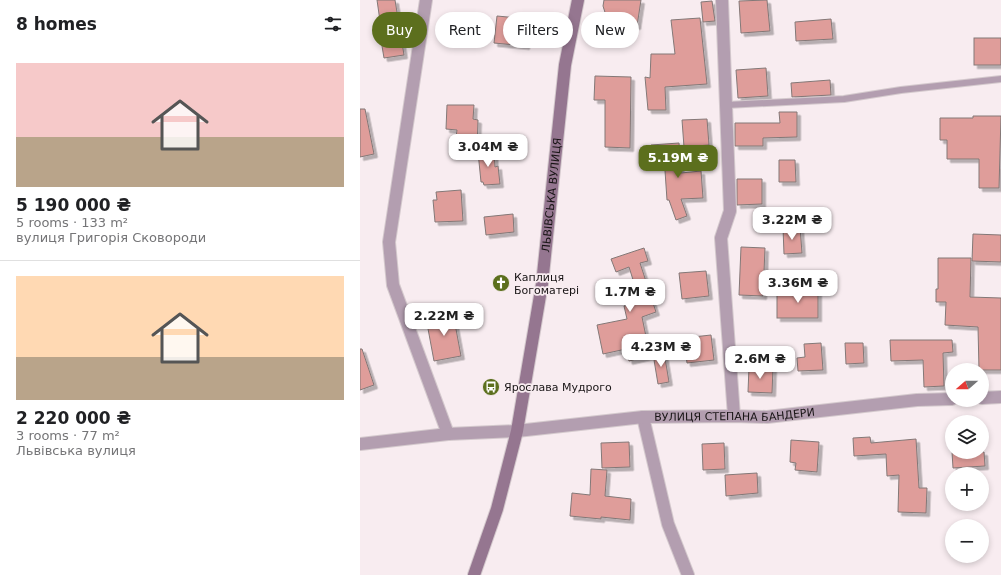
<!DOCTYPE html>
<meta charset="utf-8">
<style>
body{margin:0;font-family:"DejaVu Sans",sans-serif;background:#f6f6f6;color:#202124;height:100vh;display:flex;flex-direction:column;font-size:15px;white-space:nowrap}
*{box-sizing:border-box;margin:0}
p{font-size:13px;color:#757577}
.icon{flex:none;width:22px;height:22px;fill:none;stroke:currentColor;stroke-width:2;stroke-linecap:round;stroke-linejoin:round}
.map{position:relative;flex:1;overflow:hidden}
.panel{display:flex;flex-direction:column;background:#fff;width:360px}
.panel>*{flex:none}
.top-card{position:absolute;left:12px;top:12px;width:380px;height:36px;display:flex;gap:8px}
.needle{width:26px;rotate:250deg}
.buttons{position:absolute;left:585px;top:363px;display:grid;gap:8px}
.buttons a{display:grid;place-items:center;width:44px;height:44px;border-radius:50%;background:#fff;box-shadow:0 2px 6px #0003;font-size:20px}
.price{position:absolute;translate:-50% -34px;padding:0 9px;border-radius:8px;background:#fff;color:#222;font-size:13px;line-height:26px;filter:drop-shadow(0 1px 2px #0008)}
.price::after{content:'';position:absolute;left:50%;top:24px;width:12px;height:9px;margin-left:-6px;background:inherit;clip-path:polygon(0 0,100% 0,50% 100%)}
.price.active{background:#5c6f1d;color:#fff}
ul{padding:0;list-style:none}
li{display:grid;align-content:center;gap:8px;height:212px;padding:0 16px}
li+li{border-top:1px solid #e0e0e0}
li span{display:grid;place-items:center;height:124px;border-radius:0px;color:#555}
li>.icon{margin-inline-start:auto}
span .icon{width:72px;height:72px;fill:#fffc;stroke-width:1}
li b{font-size:17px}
h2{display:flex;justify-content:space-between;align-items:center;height:48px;padding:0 16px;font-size:17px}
.chip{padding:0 14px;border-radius:18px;background:#fff;box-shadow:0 2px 6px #0003;font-size:14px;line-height:36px}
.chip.active{background:#5c6f1d;color:#fff}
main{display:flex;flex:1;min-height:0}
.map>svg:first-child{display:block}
.building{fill:#df9d9a;stroke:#837877;filter:url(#shadow)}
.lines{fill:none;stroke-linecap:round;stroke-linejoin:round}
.service-casing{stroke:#d4c9cd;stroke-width:8}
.minor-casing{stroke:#d4c9cd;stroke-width:14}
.secondary-casing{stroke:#d4c9cd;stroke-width:14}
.service{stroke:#b39eb0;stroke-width:6}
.minor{stroke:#b39eb0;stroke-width:12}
.secondary{stroke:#957690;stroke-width:12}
.labels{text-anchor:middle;stroke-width:3.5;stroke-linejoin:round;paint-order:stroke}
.street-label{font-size:11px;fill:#181415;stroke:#f8ecf0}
.poi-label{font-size:11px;fill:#181415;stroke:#f8ecf0;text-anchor:start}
</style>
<main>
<section class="panel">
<h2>8 homes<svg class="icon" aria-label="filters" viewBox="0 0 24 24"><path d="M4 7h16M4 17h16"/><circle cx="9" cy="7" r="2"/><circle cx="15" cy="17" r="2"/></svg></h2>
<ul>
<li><span style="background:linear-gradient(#f6c9c9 60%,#b9a48a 0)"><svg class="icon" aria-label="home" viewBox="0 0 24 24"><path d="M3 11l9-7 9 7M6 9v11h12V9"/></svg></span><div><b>5 190 000 ₴</b><p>5 rooms · 133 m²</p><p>вулиця Григорія Сковороди</p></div></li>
<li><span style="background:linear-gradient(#ffd9b3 65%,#b9a48a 0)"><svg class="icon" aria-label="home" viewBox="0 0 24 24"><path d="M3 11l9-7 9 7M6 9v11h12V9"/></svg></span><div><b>2 220 000 ₴</b><p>3 rooms · 77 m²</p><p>Львівська вулиця</p></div></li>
</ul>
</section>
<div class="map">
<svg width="641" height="575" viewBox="0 0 641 575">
<defs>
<filter id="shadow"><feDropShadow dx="3.5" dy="3.5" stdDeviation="0" flood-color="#0004"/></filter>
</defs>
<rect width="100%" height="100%" fill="#f8ecf0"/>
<g class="building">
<polygon points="17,0 35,0 44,55 24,58 18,22 20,21"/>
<polygon points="244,0 281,0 277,26 248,22 243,6"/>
<polygon points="407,0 410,31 381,33 379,1"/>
<polygon points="352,1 355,21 343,22 341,2"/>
<polygon points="137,16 168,19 166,46 134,43"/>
<polygon points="340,18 347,84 305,87 306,110 288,110 285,77 290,78 291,54 315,54 311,20"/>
<polygon points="471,19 473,39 436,41 435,22"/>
<rect x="614" y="38" width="27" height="27"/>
<polygon points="406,68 408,96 378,98 376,70"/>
<polygon points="235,76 271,77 270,148 245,147 245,100 234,100"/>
<polygon points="470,80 471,95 432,97 431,83"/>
<polygon points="87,105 114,105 113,119 118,120 117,151 101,152 100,137 96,137 97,130 86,129"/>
<polygon points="0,109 5,109 14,154 0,157"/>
<polygon points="419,112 437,112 437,137 403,138 403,146 375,146 375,123 420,123"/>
<polygon points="613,116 641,116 639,188 619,188 619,159 587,159 587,140 580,140 580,118 613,118"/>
<polygon points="347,119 349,145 324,147 322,120"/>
<polygon points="319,143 321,173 341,171 343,198 321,199 327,216 316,220 309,200 307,200 304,156 292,157 291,145"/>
<polygon points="134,150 135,167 138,166 140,184 124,185 123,182 121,182 118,152"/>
<polygon points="419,160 435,160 436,182 419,182"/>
<polygon points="377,179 402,179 402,204 377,205"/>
<polygon points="101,190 103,221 75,222 73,200 77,200 76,192"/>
<polygon points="153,214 154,232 126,235 124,217"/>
<polygon points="440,227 442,253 424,254 423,228"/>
<polygon points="613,234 641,235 641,262 612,261"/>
<polygon points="381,247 405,248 403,296 379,295"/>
<polygon points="284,248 288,261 280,263 296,312 282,317 290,356 269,361 266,349 243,354 237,325 267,319 264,306 280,302 269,267 256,272 251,259"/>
<polygon points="578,258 611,258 610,297 641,298 641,370 619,370 618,327 585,325 586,302 576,302 576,289 578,289"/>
<polygon points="346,271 349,296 322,299 319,273"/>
<rect x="417" y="290" width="41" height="28"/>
<polygon points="93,313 101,356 74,361 66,318"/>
<polygon points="351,335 354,360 327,363 324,338"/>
<polygon points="530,340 592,340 593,352 583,353 584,386 564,387 563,360 531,361"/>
<polygon points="461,343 463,370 438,371 437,358 445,357 444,344"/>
<polygon points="485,343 503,343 504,363 486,364"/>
<polygon points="0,349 2,349 14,385 0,390"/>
<polygon points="304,352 309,382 298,384 293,354"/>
<polygon points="389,367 413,368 412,393 388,392"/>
<polygon points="510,437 511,443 556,439 559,488 567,488 566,513 538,512 539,475 527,476 526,454 494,456 493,438"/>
<polygon points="431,440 459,442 457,472 435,470 436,463 430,462"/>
<polygon points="269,442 270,467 242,468 241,443"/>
<polygon points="364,443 365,469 343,470 342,444"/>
<polygon points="592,452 624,452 625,466 593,468"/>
<polygon points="231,469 247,470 245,496 271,499 270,520 241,517 241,519 210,516 212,493 230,495"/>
<polygon points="397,473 398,493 366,496 365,475"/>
</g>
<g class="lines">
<g class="service-casing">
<polyline id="service" points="367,105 484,99 541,90 641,79"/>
</g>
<g class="minor-casing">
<g id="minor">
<polyline points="66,0 29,242 33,285 88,434"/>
<polyline points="362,0 370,211 361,238 374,416"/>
<polyline points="622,398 641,397"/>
<polyline points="283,417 308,524 328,575"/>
<path id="s1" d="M 0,444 L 88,434 L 157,431 L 283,417 L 374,416 L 407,417 L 557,400 L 592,399"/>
</g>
</g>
<g class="secondary-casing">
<g id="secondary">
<path id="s2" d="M 114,575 L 137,509 L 157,431 L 182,284 L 205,65 L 218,0"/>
</g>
</g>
<use href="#service" class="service"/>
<use href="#minor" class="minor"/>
<use href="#secondary" class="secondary"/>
</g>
<defs>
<g id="church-disc" transform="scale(0.9)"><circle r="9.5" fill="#5c6f1d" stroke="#f8ecf0"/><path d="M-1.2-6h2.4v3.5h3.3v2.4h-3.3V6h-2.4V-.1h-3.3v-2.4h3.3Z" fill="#fff"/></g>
<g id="bus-disc" transform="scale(0.9)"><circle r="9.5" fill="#5c6f1d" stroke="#f8ecf0"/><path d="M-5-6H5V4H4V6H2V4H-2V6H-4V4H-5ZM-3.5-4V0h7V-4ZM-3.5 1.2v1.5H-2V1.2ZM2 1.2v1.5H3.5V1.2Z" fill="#fff"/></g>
</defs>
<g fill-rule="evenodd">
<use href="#church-disc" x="141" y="283"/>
<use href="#bus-disc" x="131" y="387"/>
</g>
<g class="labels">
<g class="street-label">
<text dy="4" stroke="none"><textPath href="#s2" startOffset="389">ЛЬВІВСЬКА ВУЛИЦЯ</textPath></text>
<text dy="4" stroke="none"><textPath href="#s1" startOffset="376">ВУЛИЦЯ СТЕПАНА БАНДЕРИ</textPath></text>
</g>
<g class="poi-label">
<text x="154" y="281">Каплиця<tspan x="154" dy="13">Богоматері</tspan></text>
<text x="144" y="391">Ярослава Мудрого</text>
</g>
</g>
</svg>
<div class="buttons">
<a><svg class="needle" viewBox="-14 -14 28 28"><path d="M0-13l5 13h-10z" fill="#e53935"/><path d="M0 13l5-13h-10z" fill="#757577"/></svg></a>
<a><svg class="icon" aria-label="layers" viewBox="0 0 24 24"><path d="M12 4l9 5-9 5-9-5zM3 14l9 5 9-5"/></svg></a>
<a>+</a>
<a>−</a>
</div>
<b class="price" style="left:128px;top:168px">3.04M ₴</b>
<b class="price active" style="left:318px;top:179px">5.19M ₴</b>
<b class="price" style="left:432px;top:241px">3.22M ₴</b>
<b class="price" style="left:438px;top:304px">3.36M ₴</b>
<b class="price" style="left:270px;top:313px">1.7M ₴</b>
<b class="price" style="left:84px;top:337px">2.22M ₴</b>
<b class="price" style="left:301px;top:368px">4.23M ₴</b>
<b class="price" style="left:400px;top:380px">2.6M ₴</b>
<div class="top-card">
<a class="chip active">Buy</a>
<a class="chip">Rent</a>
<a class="chip">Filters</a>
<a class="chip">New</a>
</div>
</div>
</main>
